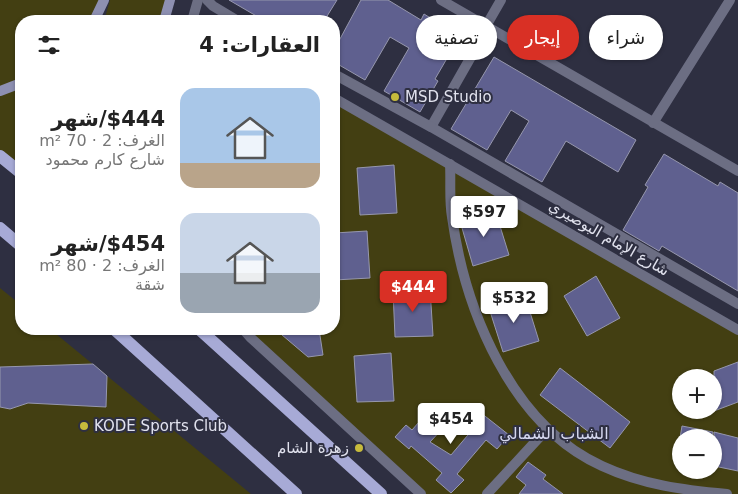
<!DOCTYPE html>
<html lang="ar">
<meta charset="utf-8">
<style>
body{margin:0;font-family:"DejaVu Sans",Vazirmatn,sans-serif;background:#f2f2f2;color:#222;direction:rtl;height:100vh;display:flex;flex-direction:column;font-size:19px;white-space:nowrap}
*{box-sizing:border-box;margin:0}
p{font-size:16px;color:#767676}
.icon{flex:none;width:28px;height:28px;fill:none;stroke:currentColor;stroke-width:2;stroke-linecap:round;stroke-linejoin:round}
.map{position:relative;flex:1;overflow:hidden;direction:ltr}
.sheet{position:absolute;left:15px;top:15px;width:325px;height:320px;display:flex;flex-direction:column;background:#fff;border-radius:20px;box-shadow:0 1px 4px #0004;direction:rtl}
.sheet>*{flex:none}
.banner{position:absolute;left:355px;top:15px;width:308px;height:45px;direction:rtl;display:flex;gap:10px}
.controls{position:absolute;left:672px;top:369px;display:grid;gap:10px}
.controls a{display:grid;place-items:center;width:50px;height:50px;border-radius:50%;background:#fff;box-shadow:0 1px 4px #0004;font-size:25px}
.price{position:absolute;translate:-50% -42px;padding:0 11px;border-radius:5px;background:#fff;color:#222;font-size:16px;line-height:32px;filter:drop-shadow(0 1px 2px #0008)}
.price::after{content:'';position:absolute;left:50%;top:30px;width:15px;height:11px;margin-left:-8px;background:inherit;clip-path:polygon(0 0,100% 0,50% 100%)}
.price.current{background:#d93025;color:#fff}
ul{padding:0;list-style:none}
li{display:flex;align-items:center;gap:15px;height:125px;padding:0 20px}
li span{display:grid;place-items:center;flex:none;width:140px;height:100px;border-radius:15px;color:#555}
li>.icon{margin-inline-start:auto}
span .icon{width:60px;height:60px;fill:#fffc;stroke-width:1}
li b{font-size:21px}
h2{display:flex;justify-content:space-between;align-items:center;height:60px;padding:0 20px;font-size:21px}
.chip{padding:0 18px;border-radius:22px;background:#fff;box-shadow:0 1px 4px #0004;font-size:18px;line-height:45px}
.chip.current{background:#d93025;color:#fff}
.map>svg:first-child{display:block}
.green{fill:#433f12;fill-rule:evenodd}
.building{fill:#5f608f;stroke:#9697ad}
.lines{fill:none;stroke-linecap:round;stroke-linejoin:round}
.minor{stroke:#6c6e83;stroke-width:10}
.tertiary{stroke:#6c6e83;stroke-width:10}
.secondary{stroke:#8e90b2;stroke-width:10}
.primary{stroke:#a7aad6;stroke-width:12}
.poi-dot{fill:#c7bb3c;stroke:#2e2f41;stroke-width:2}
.labels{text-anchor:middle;stroke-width:4;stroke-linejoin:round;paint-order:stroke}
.poi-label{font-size:15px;fill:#e1e2ee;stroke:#2e2f41;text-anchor:start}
.street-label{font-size:15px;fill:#e1e2ee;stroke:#2e2f41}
.neighbourhood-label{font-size:16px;fill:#d4d6ee;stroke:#2e2f41}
</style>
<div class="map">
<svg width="738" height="494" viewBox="0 0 738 494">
<rect width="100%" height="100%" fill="#2e2f41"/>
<g class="green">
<polygon points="0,0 104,0 97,21 21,21 21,173 0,156"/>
<polygon points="110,0 170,0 164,21 104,21"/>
<path d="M 334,98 L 738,330 L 738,494 L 421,494 L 243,329 L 334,329 ZM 681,378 L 714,378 L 714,410 L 681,410 ZM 681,438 L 714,438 L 714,470 L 681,470 Z"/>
<polygon points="0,288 21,305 21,329 50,329 251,494 0,494"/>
</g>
<g class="building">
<polygon points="229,0 337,0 324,21 265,21"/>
<polygon points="361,0 388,0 421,20 424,14 460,36 435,79 438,81 420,112 384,91 409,48 390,37 365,80 334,62 334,50"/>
<polygon points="494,57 636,140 618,172 566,141 542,182 505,161 529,121 511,110 487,150 451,129"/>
<polygon points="664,154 718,186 720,182 738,193 738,291 662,246 659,251 623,230 648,187 645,185"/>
<polygon points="394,165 397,213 360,215 357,168"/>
<polygon points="495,210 509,255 473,266 460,221"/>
<polygon points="367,231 370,278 334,280 334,233"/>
<polygon points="596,276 620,318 587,336 564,296"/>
<polygon points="430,288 433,336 395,337 393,291"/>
<polygon points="525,296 539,341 503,352 489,308"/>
<polygon points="275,329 319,329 323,355 308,357"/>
<polygon points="391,353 394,401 357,402 354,356"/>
<polygon points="738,362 738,402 714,411 714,371"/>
<polygon points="93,364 107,376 106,407 28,403 10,409 0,407 0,367"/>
<polygon points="560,368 630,422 610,448 540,395"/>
<polygon points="476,409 509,435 497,449 486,440 457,474 464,480 451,493 436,480 442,473 411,446 409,449 395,437 406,425 412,430 426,414 443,428 430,442 451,455 473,429 465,422"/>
<polygon points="682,426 713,432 712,438 680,438"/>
<polygon points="714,432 738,438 738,471 714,466"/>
<polygon points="528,462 546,475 543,479 563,494 519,494 526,485 516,477"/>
</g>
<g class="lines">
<g class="minor">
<polyline points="441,0 738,171"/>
<polyline points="486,26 501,0"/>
<polyline points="653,123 730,0"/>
<polyline points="431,127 488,27"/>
<path d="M 450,164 C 451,181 449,200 452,217 C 465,310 511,425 602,466 C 643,485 684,490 727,494"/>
<polyline points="487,494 547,429"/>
</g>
<g class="tertiary">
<polyline points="207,0 213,6 238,21"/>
<polyline points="192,21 198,0"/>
<polyline points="334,74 431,127 738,304"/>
<polyline points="334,98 738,330"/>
<polyline points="243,329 250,337 421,494"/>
</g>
<g class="secondary">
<polyline points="94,21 104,0"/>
<polyline points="164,21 170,0"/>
<polyline points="0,91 21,83"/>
</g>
<g class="primary">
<polyline points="0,156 21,173"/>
<polyline points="0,228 21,246"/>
<polyline points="114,329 296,494"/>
<polyline points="199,329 381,494"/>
</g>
</g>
<g class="poi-dot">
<circle cx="395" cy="97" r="5"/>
<circle cx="84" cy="426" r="5"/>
<circle cx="359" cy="448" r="5"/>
</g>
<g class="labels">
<g class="poi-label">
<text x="405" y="102">MSD Studio</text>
<text x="94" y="431">KODE Sports Club</text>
<text x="349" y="453" text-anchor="end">زهرة الشام</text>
</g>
<g class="street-label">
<text transform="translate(609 238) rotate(30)" y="5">شارع الإمام البوصيري</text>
</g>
<g class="neighbourhood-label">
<text x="554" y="439">الشباب الشمالي</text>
</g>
</g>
</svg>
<div class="controls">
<a>+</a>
<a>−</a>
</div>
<b class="price" style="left:484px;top:238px">$597</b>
<b class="price current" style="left:413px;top:313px">$444</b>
<b class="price" style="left:514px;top:324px">$532</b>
<b class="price" style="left:451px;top:445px">$454</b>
<div class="banner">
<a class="chip">شراء</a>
<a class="chip current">إيجار</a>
<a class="chip">تصفية</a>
</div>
<section class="sheet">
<h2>العقارات: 4<svg class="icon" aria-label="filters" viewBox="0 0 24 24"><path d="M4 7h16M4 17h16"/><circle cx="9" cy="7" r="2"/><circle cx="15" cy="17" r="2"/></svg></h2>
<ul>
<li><span style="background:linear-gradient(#a9c7e8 75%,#b9a48a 0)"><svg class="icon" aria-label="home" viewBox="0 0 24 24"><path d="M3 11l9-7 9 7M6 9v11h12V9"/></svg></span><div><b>$444/شهر</b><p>الغرف: 2 · 70 m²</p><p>شارع كارم محمود</p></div></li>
<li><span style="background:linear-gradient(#c9d6e8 60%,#9aa5b1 0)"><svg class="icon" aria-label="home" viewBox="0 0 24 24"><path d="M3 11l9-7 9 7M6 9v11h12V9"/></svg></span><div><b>$454/شهر</b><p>الغرف: 2 · 80 m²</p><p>شقة</p></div></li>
</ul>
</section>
</div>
